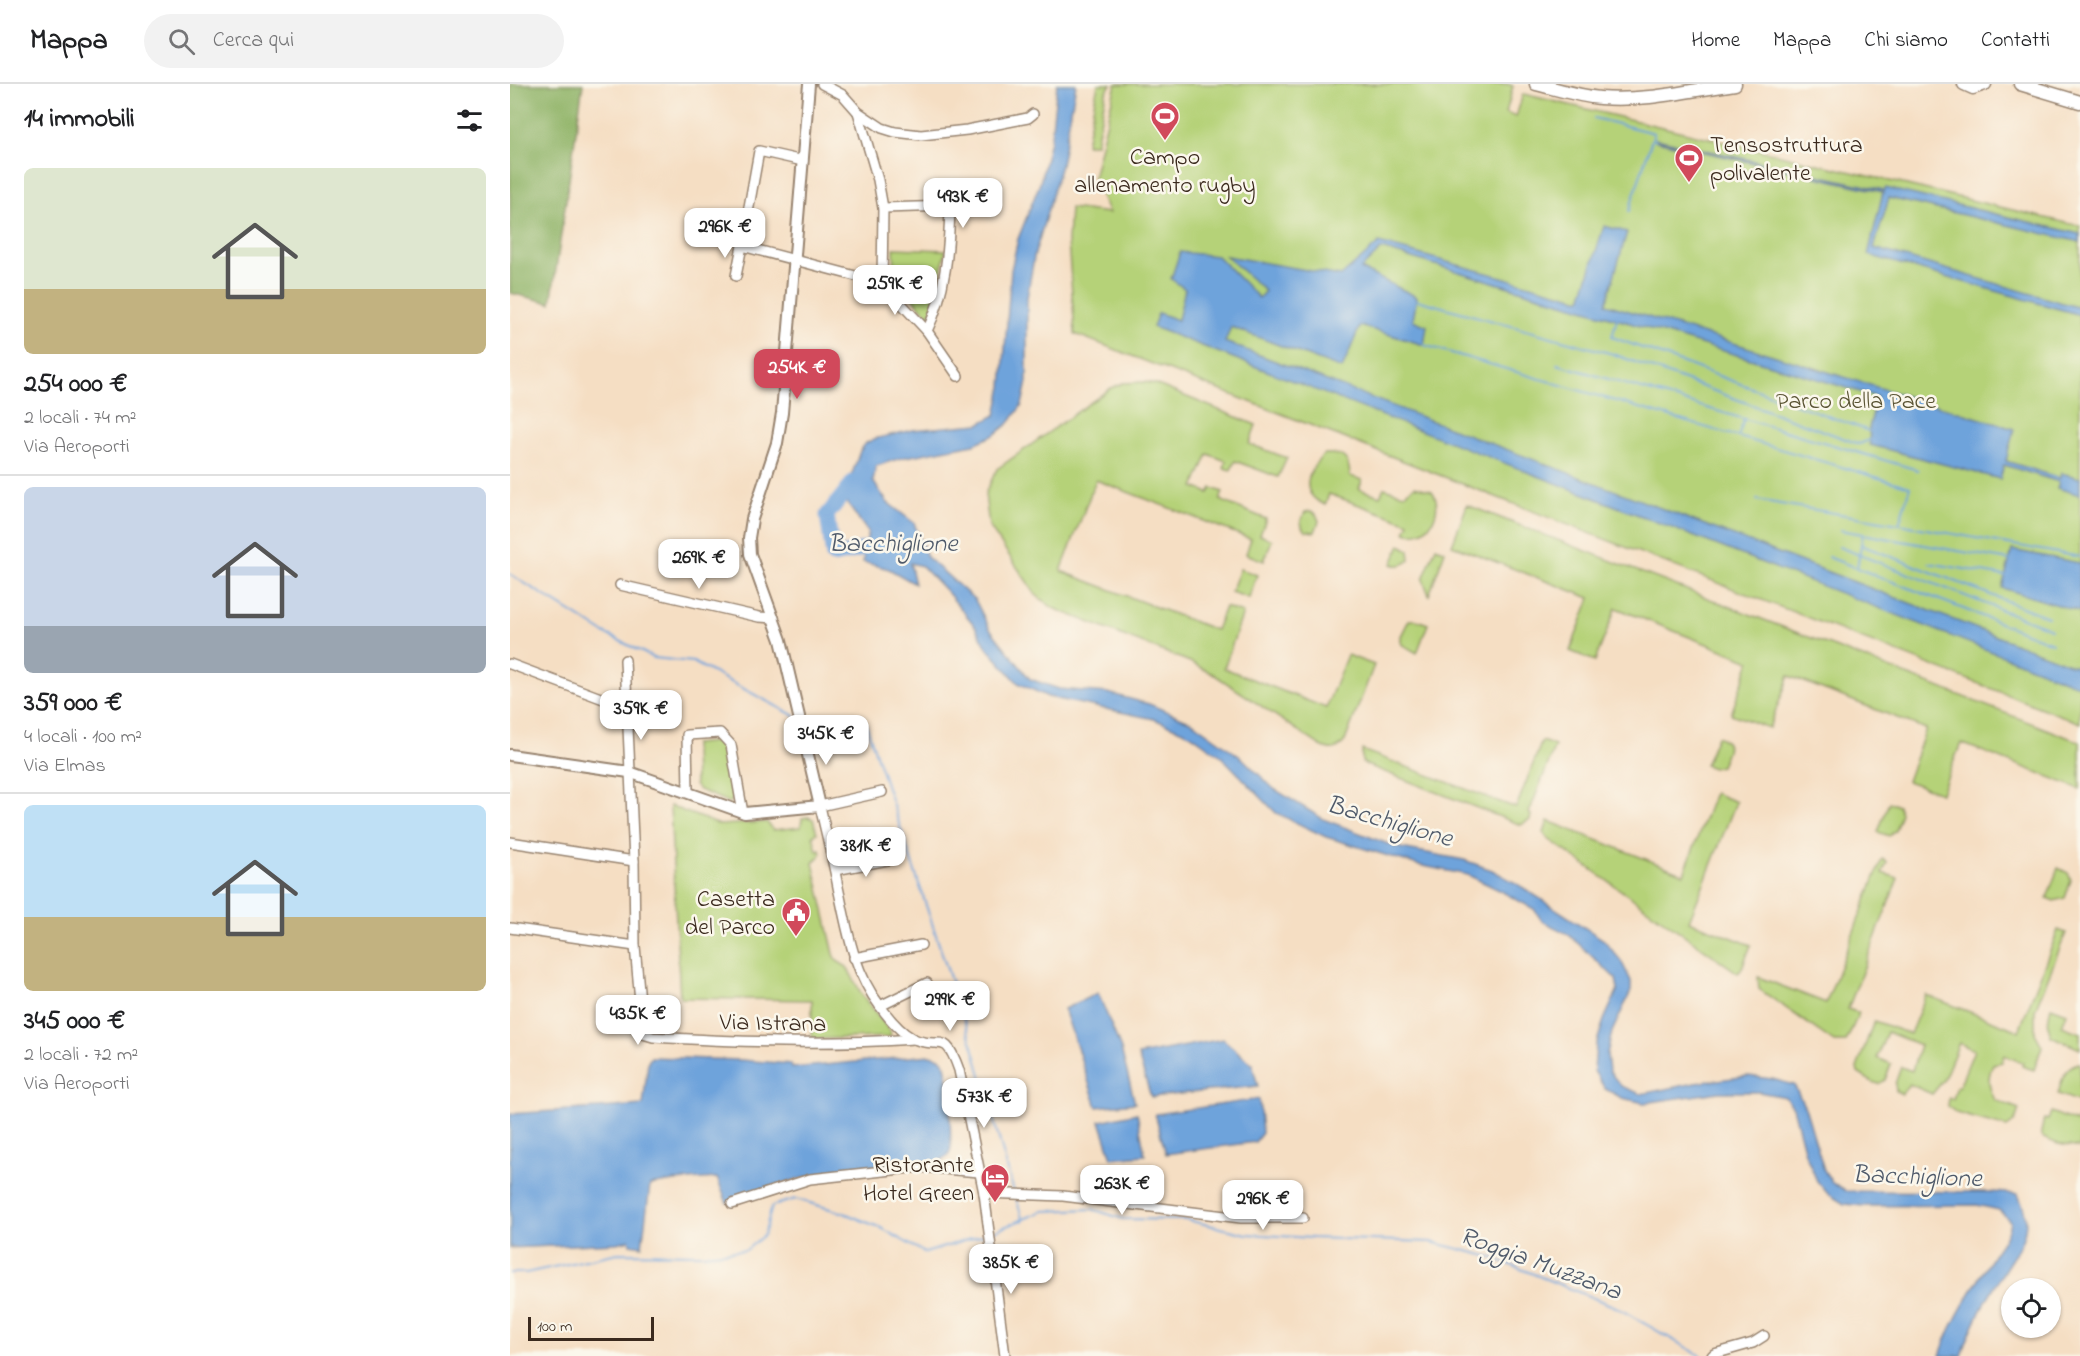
<!DOCTYPE html>
<html lang="it">
<meta charset="utf-8">
<style>
body{margin:0;font-family:"Indie Flower",sans-serif;background:#f2f2f2;color:#202124;height:100vh;display:flex;flex-direction:column;font-size:22px;white-space:nowrap}
*{box-sizing:border-box;margin:0}
p{font-size:20px;color:#757577}
.icon{flex:none;width:33px;height:33px;fill:none;stroke:currentColor;stroke-width:2;stroke-linecap:round;stroke-linejoin:round}
.map{position:relative;flex:1;overflow:hidden}
.drawer{display:flex;flex-direction:column;background:#fff;width:510px}
.drawer>*{flex:none}
.fabs{position:absolute;left:1491px;top:1194px;display:grid;gap:12px}
.fabs a{display:grid;place-items:center;width:60px;height:60px;border-radius:50%;background:#fff;box-shadow:0 2px 4px #0004;font-size:30px}
.scale{position:absolute;left:18px;bottom:15px;width:126px;box-sizing:border-box;padding-left:6px;border:3px solid #3b2a1e;border-top:0;font-size:16px;line-height:21px;white-space:nowrap;color:#3b2a1e;-webkit-text-stroke:4px #fbf7ec;paint-order:stroke}
.price{position:absolute;translate:-50% -51px;padding:0 14px;border-radius:12px;background:#fff;color:#222;font-size:20px;line-height:39px;filter:drop-shadow(0 2px 3px #0008)}
.price::after{content:'';position:absolute;left:50%;top:36px;width:18px;height:14px;margin-left:-9px;background:inherit;clip-path:polygon(0 0,100% 0,50% 100%)}
.price.active{background:#d1495b;color:#fff}
ul{padding:0;list-style:none}
li{display:grid;align-content:center;gap:12px;height:318px;padding:0 24px}
li+li{border-top:2px solid #e0e0e0}
li span{display:grid;place-items:center;height:186px;border-radius:9px;color:#555}
li>.icon{margin-inline-start:auto}
span .icon{width:108px;height:108px;fill:#fffc;stroke-width:1}
li b{font-size:26px}
h2{display:flex;justify-content:space-between;align-items:center;height:72px;padding:0 24px;font-size:26px}
header{display:flex;align-items:center;gap:36px;box-sizing:border-box;height:84px;padding:0 30px;background:#fff;border-bottom:2px solid #e0e0e0}
header strong{font-size:28px}
nav{display:flex;gap:33px;margin-inline-start:auto;font-size:21px}
.search{width:420px;height:54px;background:#f2f2f2;display:flex;align-items:center;gap:15px;box-sizing:border-box;padding:0 21px;border-radius:33px;color:#757577;font-size:22px}
main{display:flex;flex:1;min-height:0}
.map>svg:first-child{display:block}
.green{fill:#b5d278;stroke:#787e4b;stroke-width:1.5}
.forest{fill:#90b468;stroke:#666f43;stroke-width:1.5}
.water{fill:#6ea3db;stroke:#54667c;stroke-width:1.5}
.lines{fill:none;stroke-linecap:round;stroke-linejoin:round}
.stream{stroke:#6ea3db;stroke-width:2}
.river{stroke:#6ea3db;stroke-width:15}
.minor-casing{stroke:#988470;stroke-width:12}
.tertiary-casing{stroke:#988470;stroke-width:14}
.secondary-casing{stroke:#988470;stroke-width:15}
.minor{stroke:#fff;stroke-width:9}
.tertiary{stroke:#fff;stroke-width:10}
.secondary{stroke:#fff;stroke-width:12}
.labels{text-anchor:middle;stroke-width:5;stroke-linejoin:round;paint-order:stroke}
.poi-label{font-size:24px;fill:#3b2a1e;stroke:#fbf7ec;text-anchor:end}
.park-label{font-size:24px;fill:#5a5434;stroke:#fbf7ec}
.street-label{font-size:24px;fill:#3b2a1e;stroke:#fbf7ec}
.water-label{font-size:26px;font-style:italic;fill:#4f5a6a;stroke:#fbf7ec}
</style>
<header>
<strong>Mappa</strong>
<div class="search"><svg class="icon" aria-label="search" viewBox="0 0 24 24"><circle cx="10" cy="10" r="6"/><path d="M15 15l6 6"/></svg>Cerca qui</div>
<nav><a>Home</a><a>Mappa</a><a>Chi siamo</a><a>Contatti</a></nav>
</header>
<main>
<section class="drawer">
<h2>14 immobili<svg class="icon" aria-label="filters" viewBox="0 0 24 24"><path d="M4 7h16M4 17h16"/><circle cx="9" cy="7" r="2"/><circle cx="15" cy="17" r="2"/></svg></h2>
<ul>
<li><span style="background:linear-gradient(#dfe7d0 65%,#c2b280 0)"><svg class="icon" aria-label="home" viewBox="0 0 24 24"><path d="M3 11l9-7 9 7M6 9v11h12V9"/></svg></span><div><b>254 000 €</b><p>2 locali · 74 m²</p><p>Via Aeroporti</p></div></li>
<li><span style="background:linear-gradient(#c9d6e8 75%,#9aa5b1 0)"><svg class="icon" aria-label="home" viewBox="0 0 24 24"><path d="M3 11l9-7 9 7M6 9v11h12V9"/></svg></span><div><b>359 000 €</b><p>4 locali · 100 m²</p><p>Via Elmas</p></div></li>
<li><span style="background:linear-gradient(#bfe0f5 60%,#c2b280 0)"><svg class="icon" aria-label="home" viewBox="0 0 24 24"><path d="M3 11l9-7 9 7M6 9v11h12V9"/></svg></span><div><b>345 000 €</b><p>2 locali · 72 m²</p><p>Via Aeroporti</p></div></li>
</ul>
</section>
<div class="map">
<svg width="1570" height="1272" viewBox="0 0 1570 1272">
<rect width="100%" height="100%" fill="#fbf7ec"/>
<filter id="ink" filterUnits="userSpaceOnUse"><feTurbulence type="fractalNoise" baseFrequency=".0167" numOctaves="2"/><feDisplacementMap in="SourceGraphic" scale="12" xChannelSelector="R" yChannelSelector="G"/><feConvolveMatrix kernelMatrix="1 2 1 2 8 2 1 2 1" color-interpolation-filters="sRGB"/></filter>
<filter id="wash" filterUnits="userSpaceOnUse"><feTurbulence type="fractalNoise" baseFrequency=".008" numOctaves="4" result="noise"/><feDisplacementMap in="SourceGraphic" scale="24" xChannelSelector="R" yChannelSelector="G"/><feGaussianBlur stdDeviation="1.35" result="paint"/><feColorMatrix in="noise" values="0 0 0 0 0 0 0 0 0 0 0 0 0 0 0 0 0 1.4 0 .05"/><feComposite in="paint" operator="in"/></filter>
<g filter="url(#wash)">
<rect width="100%" height="100%" fill="#f5dec3"/>
<g class="green">
<polygon points="588,0 601,0 596,8 586,60 576,60"/>
<polygon points="606,0 997,0 1003,2 996,29 1006,33 1013,10 1570,142 1570,639 565,250 558,157 560,124 599,129 583,94"/>
<polygon points="384,164 436,166 421,231 419,232 388,198 385,190"/>
<path d="M 635,298 L 645,300 L 746,341 L 739,360 L 777,374 L 768,393 L 725,377 L 721,386 L 714,384 L 716,377 L 698,370 L 684,403 L 699,409 L 702,404 L 713,408 L 710,416 L 756,435 L 750,451 L 762,456 L 754,477 L 736,470 L 741,455 L 586,396 L 551,487 L 706,546 L 715,523 L 733,529 L 714,584 L 816,624 L 837,571 L 864,581 L 835,657 C 827,667 821,667 811,662 L 703,590 L 680,578 L 543,524 L 526,511 L 479,442 L 475,410 L 487,385 L 601,304 L 613,299 Z"/>
<path d="M 815,370 C 833,369 839,373 840,392 L 852,396 L 849,405 L 870,412 L 874,404 L 894,410 L 905,402 L 922,407 C 935,424 919,457 895,448 L 899,439 L 819,410 L 815,421 C 809,418 803,415 800,409 C 793,396 805,378 815,370 Z"/>
<polygon points="957,421 1570,658 1570,705 1451,659 1431,709 1397,697 1416,645 1279,592 1259,644 1221,630 1240,577 1106,524 1085,577 1060,567 1080,514 942,461"/>
<polygon points="801,427 806,430 809,437 805,448 796,447 792,443 791,437 795,428"/>
<path d="M 890,461 L 899,466 L 900,476 C 895,480 889,483 882,480 Z"/>
<polygon points="926,463 935,467 919,511 913,495"/>
<polygon points="730,485 747,491 739,514 721,508"/>
<polygon points="899,536 907,536 918,540 907,569 891,560 891,552"/>
<path d="M 1207,652 C 1225,659 1216,668 1211,682 L 1203,684 L 1195,681 Z"/>
<polygon points="1032,657 1045,662 1019,729 1021,731 1020,736 1011,741 857,681 852,678 852,666 1006,724"/>
<polygon points="203,658 211,660 218,666 224,713 220,719 189,706 185,701 184,660"/>
<polygon points="1204,709 1226,718 1179,837 1241,861 1231,886 1228,889 1037,754 1034,749 1038,737 1174,790"/>
<polygon points="1379,718 1388,722 1391,729 1385,747 1379,752 1368,748"/>
<polygon points="160,722 210,741 257,738 263,746 291,743 292,734 298,733 303,735 307,749 303,751 307,767 310,766 311,770 303,779 324,870 327,877 337,883 352,911 380,947 381,952 378,953 302,955 302,916 170,914"/>
<polygon points="1372,775 1377,778 1372,789 1388,794 1338,925 1349,929 1336,958 1324,958 1249,905 1248,893 1316,919"/>
<polygon points="1548,784 1558,789 1561,796 1555,814 1544,817 1537,814"/>
<path d="M 1548,846 L 1556,849 L 1525,926 L 1525,949 L 1532,962 L 1524,986 L 1512,982 L 1513,979 L 1494,971 L 1492,978 L 1483,980 C 1477,993 1478,1003 1485,1016 L 1509,1025 L 1505,1037 L 1497,1043 L 1446,1029 L 1438,1022 L 1439,1014 L 1443,1015 L 1447,1002 L 1449,1003 L 1464,966 L 1449,959 L 1433,997 L 1422,1010 L 1399,1000 L 1392,1010 L 1386,1007 L 1385,1000 L 1391,983 L 1402,987 L 1410,961 L 1377,948 L 1367,974 L 1381,980 L 1375,996 L 1369,1000 L 1362,998 L 1348,989 L 1347,984 L 1364,937 L 1400,950 L 1416,911 L 1509,947 Z"/>
<path d="M 1541,923 L 1557,929 L 1552,942 L 1570,949 L 1570,965 L 1541,952 C 1537,942 1538,934 1541,923 Z"/>
<path d="M 1570,979 L 1570,1018 L 1548,1010 C 1552,996 1554,981 1570,979 Z"/>
<polygon points="1541,1028 1566,1038 1570,1029 1570,1064 1548,1060 1533,1054 1531,1048 1534,1035 1538,1036"/>
</g>
<polygon class="forest" points="0,0 73,0 41,219 0,209"/>
<g class="water">
<path d="M 547,0 L 566,0 L 551,81 L 524,173 L 517,214 L 517,298 L 512,321 L 499,339 L 484,351 L 464,360 L 391,374 L 366,382 L 363,397 L 377,418 L 404,439 L 417,473 L 465,516 L 480,545 L 520,595 L 549,605 L 598,609 L 639,620 L 682,638 L 732,674 L 764,705 L 813,735 L 886,763 L 954,776 L 982,786 L 1009,801 L 1094,856 L 1111,877 L 1121,897 L 1121,907 L 1102,948 L 1097,970 L 1099,987 L 1111,1002 L 1131,1010 L 1185,999 L 1238,992 L 1262,995 L 1284,1001 L 1296,1026 L 1314,1086 L 1322,1099 L 1335,1107 L 1482,1108 L 1508,1110 C 1513,1123 1518,1132 1515,1146 C 1512,1163 1499,1177 1491,1192 C 1475,1217 1460,1243 1452,1272 L 1430,1272 C 1440,1238 1464,1204 1482,1173 C 1489,1161 1499,1152 1500,1137 L 1489,1126 L 1467,1121 L 1354,1122 L 1334,1120 L 1318,1110 L 1307,1097 L 1295,1069 L 1283,1023 L 1275,1013 L 1249,1008 L 1209,1008 L 1134,1019 L 1112,1014 L 1095,1005 L 1084,987 L 1086,961 L 1094,936 L 1108,905 L 1106,895 L 1058,850 L 1032,837 L 1024,825 L 987,805 L 958,791 L 908,781 L 816,753 L 766,729 L 710,671 L 680,650 L 644,635 L 538,613 L 508,599 L 478,565 L 465,542 L 438,509 L 412,482 L 400,479 L 405,500 L 379,485 L 353,478 L 358,448 L 330,410 L 343,387 L 350,367 L 356,359 L 364,355 L 402,346 L 469,340 L 486,331 L 492,303 L 501,186 L 508,155 L 530,99 L 541,52 Z"/>
<polygon points="1146,55 1374,106 1376,104 1570,150 1570,158 1379,114 1364,164 1570,224 1570,231 1358,171 1373,108 1146,57"/>
<polygon points="1094,142 1117,148 1096,220 1504,345 1496,377 1550,394 1551,389 1570,394 1570,411 1547,404 1549,398 1494,381 1490,395 1360,361 1359,344 1367,313 872,165 851,185 907,213 903,236 917,242 914,261 850,242 832,285 721,243 715,258 1570,584 1570,602 643,243 648,229 668,236 675,205 661,195 670,168 707,172 749,214 755,207 716,172 831,192 869,159 1071,215"/>
<polygon points="1502,466 1570,479 1570,528 1492,504"/>
<polygon points="588,909 611,965 625,1019 587,1023 554,925"/>
<polygon points="713,955 742,980 748,1002 641,1013 628,971"/>
<path d="M 420,971 C 425,972 430,973 433,977 C 441,990 440,1046 441,1063 C 440,1071 437,1074 429,1077 L 314,1089 L 265,1101 L 217,1119 L 207,1094 L 164,1097 L 140,1101 L 132,1162 L 120,1160 L 119,1155 L 116,1157 L 106,1159 L 0,1164 L 0,1030 L 133,1021 L 138,978 L 141,973 L 231,976 L 281,980 L 282,984 Z"/>
<polygon points="749,1015 752,1049 745,1058 656,1070 645,1030"/>
<polygon points="627,1029 635,1071 602,1074 590,1037"/>
</g>
<g class="lines">
<g class="stream">
<polyline points="1084,34 1144,49 1142,55 1146,56"/>
<polyline points="1119,127 1142,55"/>
<polyline points="907,216 1103,270 1349,360 1360,356"/>
<polyline points="1107,234 1102,253 1359,347"/>
<polyline points="914,261 1400,403 1389,440 1570,473"/>
<polyline points="1047,280 1408,386"/>
<polyline points="1228,353 1234,335"/>
<polyline points="1247,416 1389,440"/>
<polyline points="1330,446 1499,476"/>
<polyline points="1351,461 1538,533"/>
<polyline points="1329,463 1541,545"/>
<polyline points="1318,473 1542,559"/>
<polyline points="1419,479 1495,492"/>
<polyline points="1347,484 1353,450"/>
<polyline points="0,490 94,549 144,574 183,578 285,632"/>
<polyline points="295,637 313,646 356,640 463,963 504,1108"/>
<polyline points="506,1114 513,1137"/>
<polyline points="482,1148 533,1127 582,1125 613,1135 677,1136 737,1150 802,1154 921,1158 981,1173 1106,1223 1191,1272"/>
<polyline points="0,1189 16,1189 108,1169 192,1170 236,1166 254,1151 262,1122 286,1115 334,1129 371,1144 415,1169 476,1150"/>
</g>
<polyline class="river" points="344,397 317,431 323,472 375,460"/>
</g>
</g>
<g filter="url(#ink)">
<g class="lines">
<g class="minor-casing">
<g id="minor">
<polyline points="312,0 333,11 348,28 372,44 385,48 411,51 457,46 518,34 523,30"/>
<polyline points="348,28 368,96 373,124 372,199"/>
<polyline points="293,77 249,67 232,162 372,199 417,247 448,292"/>
<path d="M 373,124 L 440,122 C 439,164 436,208 417,247"/>
<polyline points="226,192 232,162"/>
<polyline points="110,501 249,533 264,534"/>
<path d="M 115,576 L 124,777 L 125,862 L 133,950 L 143,953 C 230,958 317,961 404,955"/>
<polyline points="0,580 96,616 111,622 116,628"/>
<polyline points="178,708 177,651 210,649 221,661 233,729"/>
<path d="M 372,708 L 310,722 C 316,749 323,776 328,803 C 337,844 343,887 370,922 C 378,933 390,948 402,954 C 430,968 434,943 449,986 L 474,1109"/>
<polyline points="0,758 124,777"/>
<polyline points="325,786 383,775"/>
<polyline points="0,844 125,862"/>
<polyline points="344,874 411,861"/>
<polyline points="370,922 417,899"/>
<polyline points="222,1120 300,1095 410,1083 469,1088"/>
<polyline points="495,1272 474,1109 553,1112 731,1134 793,1134"/>
<polyline points="1202,1272 1204,1270 1243,1259 1254,1252"/>
</g>
</g>
<g class="tertiary-casing">
<polyline id="tertiary" points="0,671 119,688 235,729 310,722 271,556 240,470 239,454 242,435 267,359 272,329 299,0"/>
</g>
<g class="secondary-casing">
<g id="secondary">
<path d="M 1026,0 C 1047,5 1069,12 1090,14 C 1134,18 1181,6 1225,0"/>
<polyline points="1454,0 1463,4 1475,0"/>
<polyline points="1510,0 1570,18"/>
</g>
</g>
<use href="#minor" class="minor"/>
<use href="#tertiary" class="tertiary"/>
<use href="#secondary" class="secondary"/>
</g>
</g>
<defs>
<g id="stadium-pin" transform="scale(1.5)"><path d="M0 17L-7.5 6A9.5 9.5 0 1 1 7.5 6Z" fill="#d1495b" stroke="#fbf7ec"/><path d="M0-5a6.5 5 0 1 0 0 10a6.5 5 0 1 0 0-10ZM-3.5-1.8h7v3.6h-7Z" fill="#fff"/></g>
<g id="civic-pin" transform="scale(1.5)"><path d="M0 17L-7.5 6A9.5 9.5 0 1 1 7.5 6Z" fill="#d1495b" stroke="#fbf7ec"/><path d="M-.6-6.5H3V-4.5H.6V-3L4-1V1h2V6H-6V1h2V-1L-.6-3ZM-1.2 2.5V6h2.4V2.5Z" fill="#fff"/></g>
<g id="hotel-pin" transform="scale(1.5)"><path d="M0 17L-7.5 6A9.5 9.5 0 1 1 7.5 6Z" fill="#d1495b" stroke="#fbf7ec"/><path d="M-6-4.5h1.5V1H6V5H4.5V3h-9V5H-6ZM-4 0a1.8 1.8 0 1 1 3.6 0ZM.5 0V-2.5h3Q6-2.5 6 0Z" fill="#fff"/></g>
</defs>
<g fill-rule="evenodd">
<use href="#stadium-pin" x="655" y="32"/>
<use href="#stadium-pin" x="1179" y="74"/>
<use href="#civic-pin" x="286" y="828"/>
<use href="#hotel-pin" x="485" y="1094"/>
</g>
<g class="labels">
<g class="poi-label">
<text x="1200" y="68" text-anchor="start">Tensostruttura<tspan x="1200" dy="28">polivalente</tspan></text>
<text x="655" y="80" text-anchor="middle">Campo<tspan x="655" dy="28">allenamento rugby</tspan></text>
<text x="265" y="822">Casetta<tspan x="265" dy="28">del Parco</tspan></text>
<text x="464" y="1088">Ristorante<tspan x="464" dy="28">Hotel Green</tspan></text>
</g>
<g class="park-label">
<text x="1346" y="324">Parco della Pace</text>
</g>
<g class="street-label">
<text transform="translate(263 938) rotate(1)" y="8">Via Istrana</text>
</g>
<g class="water-label">
<text x="383" y="467">Bacchiglione</text>
<text transform="translate(880 736) rotate(16)" y="9">Bacchiglione</text>
<text transform="translate(1407 1091) rotate(2)" y="9">Bacchiglione</text>
<text transform="translate(1031 1178) rotate(20)" y="9">Roggia Muzzana</text>
</g>
</g>
</svg>
<div class="fabs">
<a><svg class="icon" aria-label="locate" viewBox="0 0 24 24"><circle cx="12" cy="12" r="6"/><path d="M12 2v4M12 18v4M2 12h4M18 12h4"/></svg></a>
</div>
<div class="scale">100 m</div>
<b class="price" style="left:453px;top:145px">493K €</b>
<b class="price" style="left:215px;top:175px">296K €</b>
<b class="price" style="left:385px;top:232px">259K €</b>
<b class="price active" style="left:287px;top:316px">254K €</b>
<b class="price" style="left:189px;top:506px">269K €</b>
<b class="price" style="left:131px;top:657px">359K €</b>
<b class="price" style="left:316px;top:682px">345K €</b>
<b class="price" style="left:356px;top:794px">381K €</b>
<b class="price" style="left:440px;top:948px">299K €</b>
<b class="price" style="left:128px;top:962px">435K €</b>
<b class="price" style="left:474px;top:1045px">573K €</b>
<b class="price" style="left:612px;top:1132px">263K €</b>
<b class="price" style="left:753px;top:1147px">296K €</b>
<b class="price" style="left:501px;top:1211px">385K €</b>
</div>
</main>
